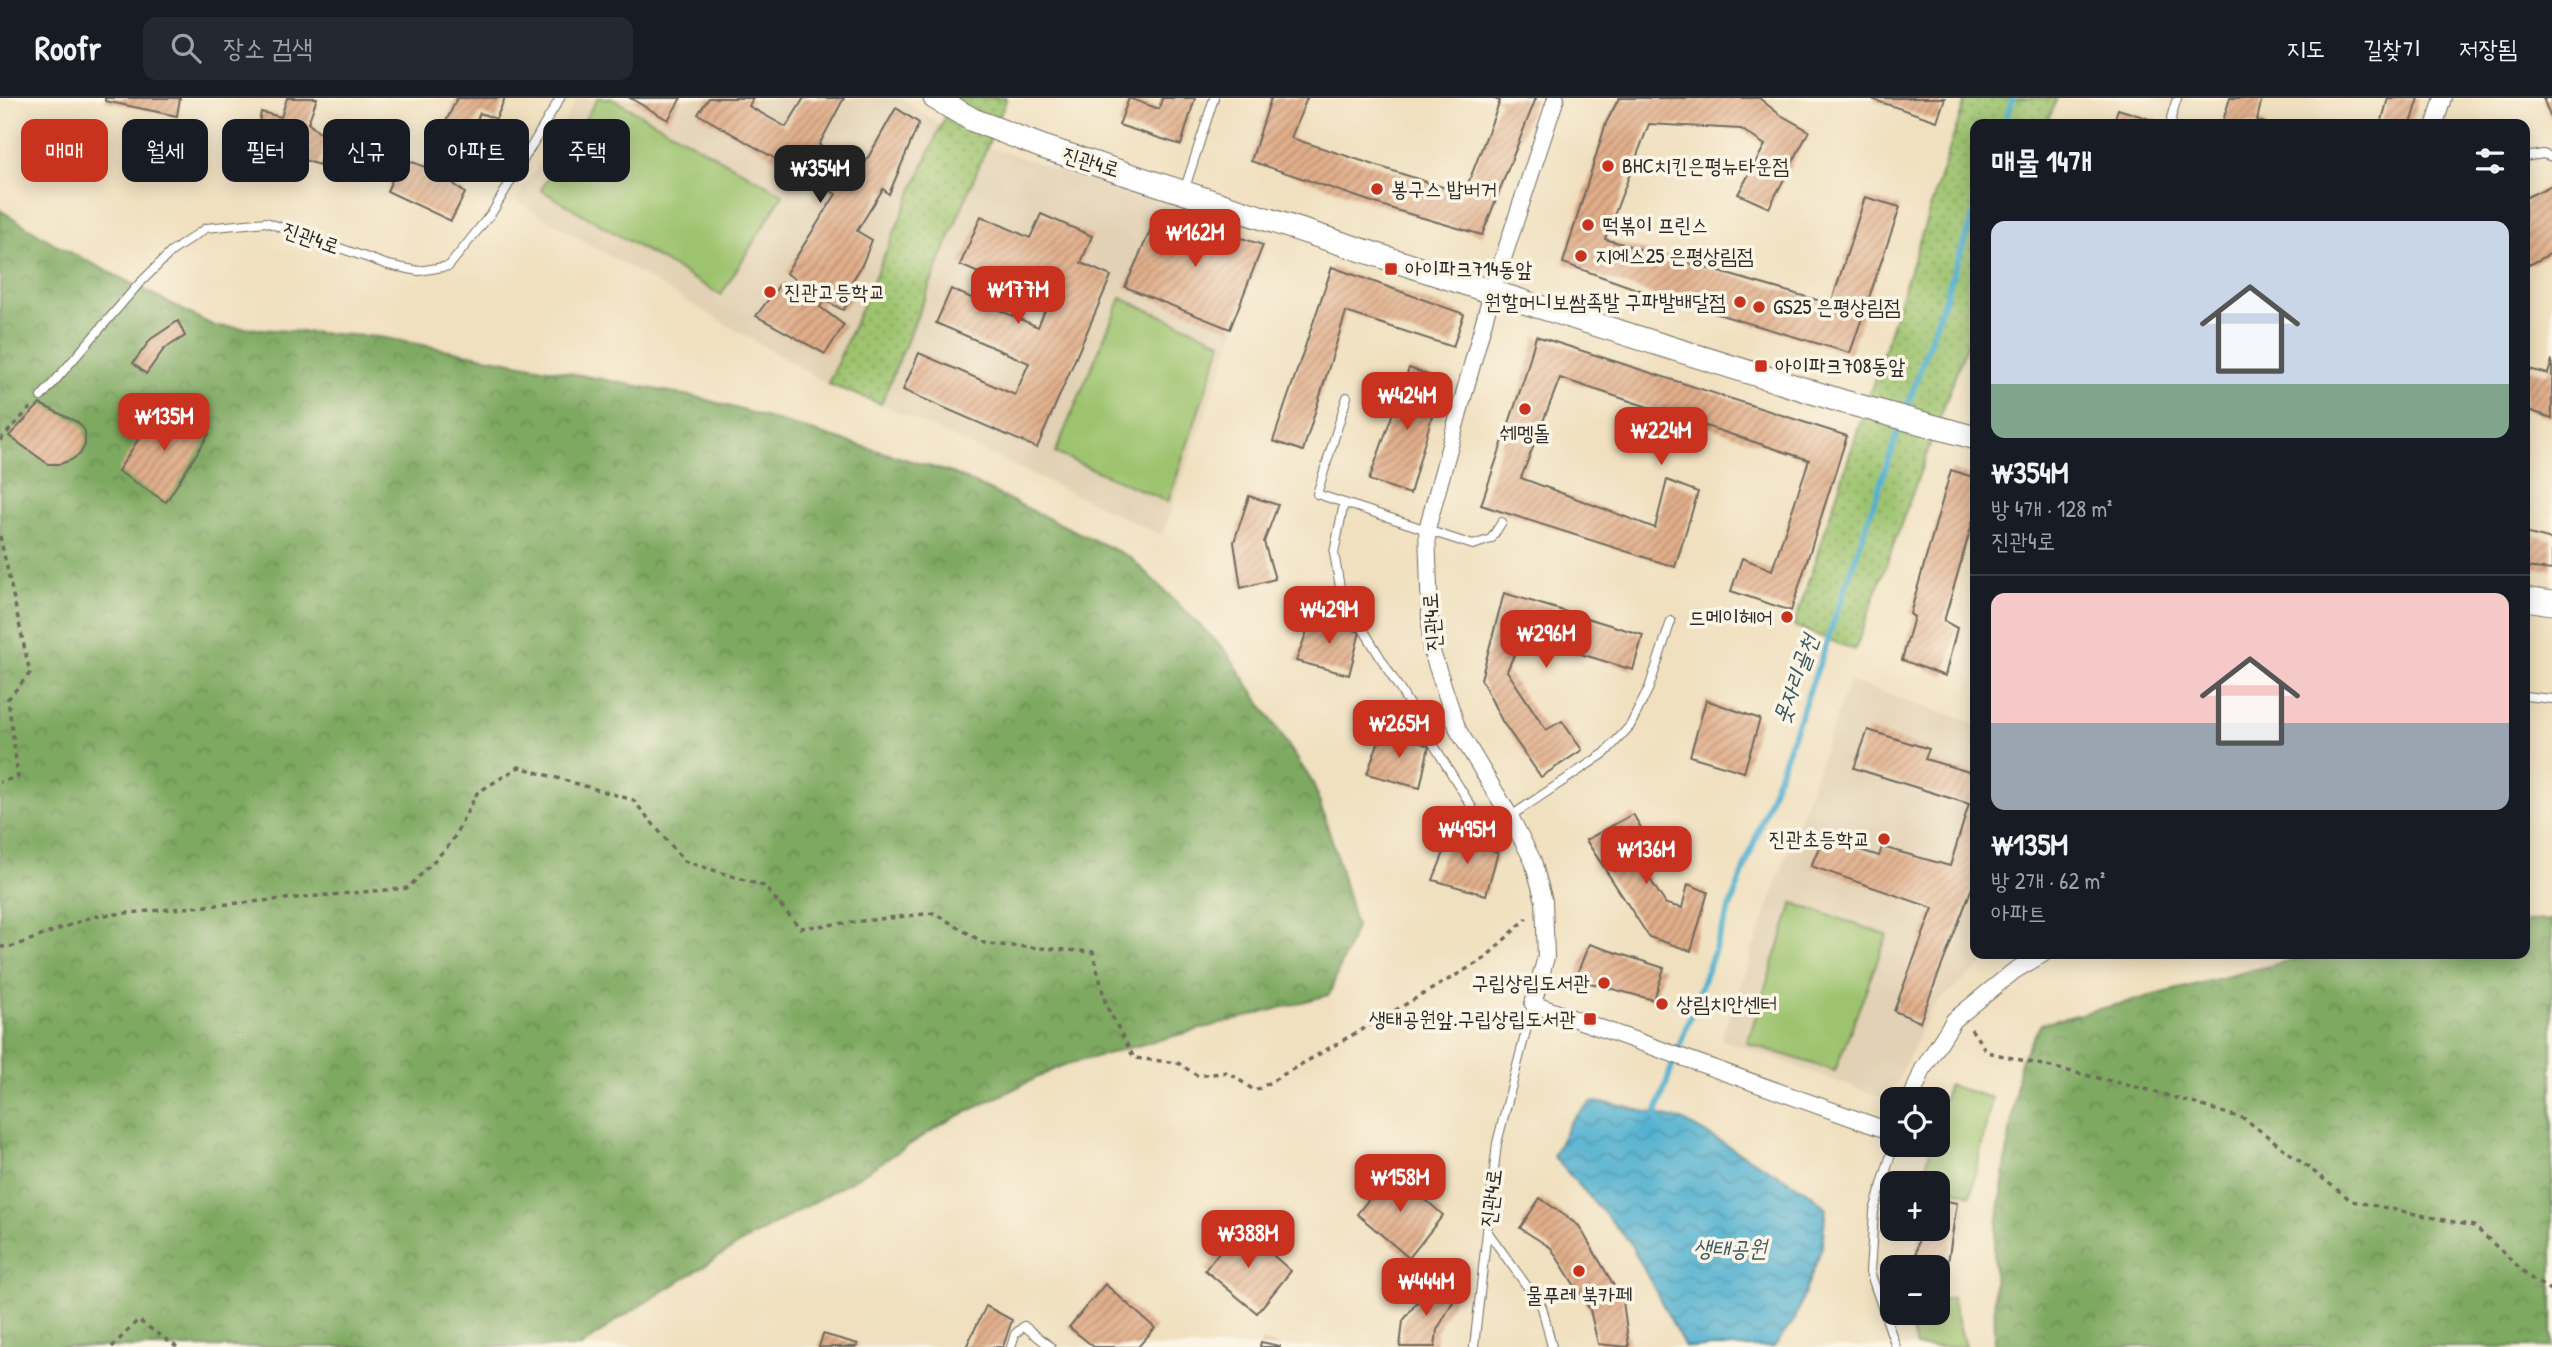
<!DOCTYPE html>
<html lang="ko">
<meta charset="utf-8">
<style>
body{margin:0;font-family:"Patrick Hand","Poor Story",sans-serif;background:#242831;color:#f1f3f6;height:100vh;display:flex;flex-direction:column;font-size:26px;white-space:nowrap}
*{box-sizing:border-box;margin:0}
p{font-size:23px;color:#9ea1a6}
.icon{flex:none;width:38px;height:38px;fill:none;stroke:currentColor;stroke-width:2;stroke-linecap:round;stroke-linejoin:round}
.map{position:relative;flex:1;overflow:hidden}
.details{position:absolute;left:1970px;top:21px;width:560px;height:840px;display:flex;flex-direction:column;background:#171b24;border-radius:14px;box-shadow:0 4px 18px #0003}
.details>*{flex:none}
.banner{position:absolute;left:21px;top:21px;width:665px;height:63px;display:flex;gap:14px}
.controls{position:absolute;left:1880px;top:989px;display:grid;gap:14px}
.controls a{display:grid;place-items:center;width:70px;height:70px;border-radius:14px;background:#171b24;box-shadow:0 4px 18px #0003;font-size:35px}
.price{position:absolute;translate:-50% -60px;padding:0 16px;border-radius:14px;background:#c8321e;color:#fff;font-size:23px;line-height:46px;filter:drop-shadow(0 2px 4px #0008)}
.price::after{content:'';position:absolute;left:50%;top:42px;width:21px;height:16px;margin-left:-10px;background:inherit;clip-path:polygon(0 0,100% 0,50% 100%)}
.price.selected{background:#222;color:#fff}
ul{padding:0;list-style:none}
li{display:grid;align-content:center;gap:14px;height:371px;padding:0 21px}
li+li{border-top:2px solid #363941}
li span{display:grid;place-items:center;height:217px;border-radius:14px;color:#555}
li>.icon{margin-inline-start:auto}
span .icon{width:126px;height:126px;fill:#fffc;stroke-width:1}
li b{font-size:30px}
h2{display:flex;justify-content:space-between;align-items:center;height:84px;padding:0 21px;font-size:30px}
.tag{padding:0 24px;border-radius:14px;background:#171b24;box-shadow:0 4px 18px #0003;font-size:24px;line-height:63px}
.tag.selected{background:#c8321e;color:#fff}
header{display:flex;align-items:center;gap:42px;box-sizing:border-box;height:98px;padding:0 35px;background:#171b24;border-bottom:2px solid #363941}
header strong{font-size:33px}
nav{display:flex;gap:38px;margin-inline-start:auto;font-size:24px}
.search{width:490px;height:63px;background:#242831;display:flex;align-items:center;gap:18px;box-sizing:border-box;padding:0 24px;border-radius:14px;color:#9ea1a6;font-size:26px}
.map>svg:first-child{display:block}
.built{fill:#e2d1b4}
.grass{fill:#9dc36e;stroke:#64774c;stroke-width:2}
.forest{fill:url(#forest-crowns);stroke:#546a46;stroke-width:2}
.park{fill:url(#park-dots);stroke:#64774c;stroke-width:2}
.water{fill:url(#water-waves);stroke:#3e6e7e;stroke-width:2}
.lines{fill:none;stroke-linecap:round;stroke-linejoin:round}
.stream{stroke:#51b1d0;stroke-width:6}
.building{fill:url(#building-hatch)}
.lane-casing{stroke:#706a5f;stroke-width:10}
.street-casing{stroke:#706a5f;stroke-width:18}
.secondary-casing{stroke:#706a5f;stroke-width:25}
.path{stroke:#706a5f;stroke-width:3.5;stroke-dasharray:5 5;stroke-linecap:butt}
.lane{stroke:#fff;stroke-width:8}
.street{stroke:#fff;stroke-width:16}
.secondary{stroke:#fff;stroke-width:23}
.poi-dot{fill:#c8321e;stroke:#fcf5e5;stroke-width:2.5}
.labels{text-anchor:middle;stroke-width:7;stroke-linejoin:round;paint-order:stroke}
.street-label{font-size:21px;fill:#2b2b2b;stroke:#fcf5e5}
.poi-label{font-size:21px;fill:#2b2b2b;stroke:#fcf5e5;text-anchor:start}
.water-label{font-size:23px;font-style:italic;fill:#385a65;stroke:#fcf5e5}
</style>
<header>
<strong>Roofr</strong>
<div class="search"><svg class="icon" aria-label="search" viewBox="0 0 24 24"><circle cx="10" cy="10" r="6"/><path d="M15 15l6 6"/></svg>장소 검색</div>
<nav><a>지도</a><a>길찾기</a><a>저장됨</a></nav>
</header>
<div class="map">
<svg width="2552" height="1249" viewBox="0 0 2552 1249">
<defs>
<pattern id="forest-crowns" width="20" height="18" patternUnits="userSpaceOnUse" patternTransform="scale(1.75)"><rect width="20" height="18" fill="#7ea961"/><path d="M2 6a3 3 0 1 1 6 0M12 15a3 3 0 1 1 6 0" fill="none" stroke="#678a50"/></pattern>
<pattern id="park-dots" width="8" height="8" patternUnits="userSpaceOnUse" patternTransform="scale(1.75)"><rect width="8" height="8" fill="#9dc36e"/><path d="M2 2h.1M6 6h.1" fill="none" stroke="#809f5b" stroke-width="1.8" stroke-linecap="round"/></pattern>
<pattern id="water-waves" width="16" height="10" patternUnits="userSpaceOnUse" patternTransform="scale(1.75)"><rect width="16" height="10" fill="#51b1d0"/><path d="M0 5q4-4 8 0t8 0" fill="none" stroke="#4390a9"/></pattern>
<pattern id="building-hatch" width="6" height="6" patternUnits="userSpaceOnUse" patternTransform="scale(1.75)"><rect width="6" height="6" fill="#e1ae8a"/><path d="M-1 1l2-2M0 6l6-6M5 7l2-2" fill="none" stroke="#b78e71"/></pattern>
</defs>
<rect width="100%" height="100%" fill="#fcf5e5"/>
<filter id="ink" filterUnits="userSpaceOnUse"><feTurbulence type="fractalNoise" baseFrequency=".0143" numOctaves="2"/><feDisplacementMap in="SourceGraphic" scale="14" xChannelSelector="R" yChannelSelector="G"/><feConvolveMatrix kernelMatrix="1 2 1 2 8 2 1 2 1" color-interpolation-filters="sRGB"/></filter>
<filter id="wash" filterUnits="userSpaceOnUse"><feTurbulence type="fractalNoise" baseFrequency=".00686" numOctaves="4" result="noise"/><feDisplacementMap in="SourceGraphic" scale="28" xChannelSelector="R" yChannelSelector="G"/><feGaussianBlur stdDeviation="1.57" result="paint"/><feColorMatrix in="noise" values="0 0 0 0 0 0 0 0 0 0 0 0 0 0 0 0 0 1.4 0 .05"/><feComposite in="paint" operator="in"/></filter>
<g filter="url(#wash)">
<rect width="100%" height="100%" fill="#f0e0bf"/>
<g class="built">
<polygon points="578,0 901,0 941,28 828,286 516,103"/>
<polygon points="988,49 1268,140 1162,437 881,306"/>
<polygon points="1849,583 1976,626 1976,856 2000,856 1982,867 1931,910 1889,1002 1721,941"/>
</g>
<g class="grass">
<polygon points="598,0 611,0 783,96 721,197 541,92"/>
<polygon points="1121,200 1222,244 1168,404 1055,355"/>
<polygon points="1793,805 1887,837 1835,973 1747,945"/>
<polygon points="1948,987 1992,1000 1971,1097 1937,1087 1937,1085 1922,1083 1932,1047 1937,1046 1937,1026"/>
<polygon points="1952,1199 1965,1249 1916,1249 1907,1215 1937,1214 1937,1204"/>
</g>
<g class="forest">
<polygon points="0,112 60,149 214,228 380,239 701,300 955,376 1130,459 1226,553 1313,685 1333,745 1356,829 1329,897 1061,968 944,1025 855,1081 736,1148 619,1221 581,1249 0,1249"/>
<polygon points="2552,822 2552,1249 1995,1249 1994,1149 2020,963 2041,926 2315,856 2525,856 2525,823"/>
</g>
<g class="park">
<polygon points="953,0 1007,0 881,306 828,286"/>
<polygon points="1966,0 2057,0 2047,26 1976,26 1976,221 1855,552 1794,528"/>
</g>
<polygon class="water" points="1591,1004 1613,1006 1682,1022 1807,1093 1826,1109 1822,1149 1795,1221 1774,1249 1685,1249 1629,1143 1553,1058 1571,1023"/>
<g class="lines">
<g class="stream">
<polyline points="2004,26 2013,0"/>
<polyline points="1905,315 1976,110"/>
<polyline points="1659,1024 1656,1016 1676,957 1820,564 1901,325"/>
</g>
</g>
<g id="blocks">
<g class="building">
<polygon points="105,0 180,0 177,18 105,3"/>
<polygon points="287,0 317,0 308,25 326,40 319,67 255,45 261,14 281,19"/>
<polygon points="457,0 505,0 496,21 480,15 449,82 465,95 451,123 387,93 402,60 425,69"/>
<polygon points="630,0 681,0 668,22"/>
<polygon points="709,0 753,0 749,8 786,29 804,0 844,0 819,47 861,72 896,10 919,25 889,96 883,91 857,133 872,142 862,167 844,197 851,201 843,212 824,202 820,209 844,227 825,256 756,218 781,185 803,201 808,190 786,175 836,96 698,16"/>
<polygon points="1129,0 1159,11 1162,0 1195,0 1181,47 1119,27"/>
<polygon points="1271,0 1307,0 1291,40 1464,96 1500,3 1492,0 1536,0 1482,137 1399,113 1251,63"/>
<polygon points="1619,0 1759,0 1779,16 1809,33 1769,110 1738,96 1765,47 1741,31 1649,26 1605,141 1831,206 1865,99 1900,109 1850,255 1656,198 1563,165 1606,25"/>
<polygon points="1875,0 1945,0 1937,23 1874,2"/>
<polygon points="2230,0 2262,0 2257,22 2268,26 2222,26"/>
<polygon points="2388,0 2419,0 2411,26 2381,26"/>
<polygon points="2543,0 2552,0 2552,23"/>
<polygon points="2118,11 2165,26 2113,26"/>
<polygon points="2552,87 2552,155 2529,167 2525,158 2525,100"/>
<polygon points="1159,113 1263,147 1230,231 1125,189"/>
<polygon points="1041,116 1092,138 1081,165 1111,178 1037,350 903,292 919,255 1015,297 1029,265 936,225 951,191 1038,229 1048,205 960,167 981,118 1030,140"/>
<polygon points="1332,169 1464,216 1453,249 1346,214 1303,353 1273,343"/>
<polygon points="178,223 185,238 164,251 146,276 133,265 151,241"/>
<polygon points="1536,238 1847,338 1791,513 1731,493 1742,460 1772,472 1809,362 1560,280 1521,380 1655,430 1667,382 1698,394 1675,469 1481,407 1525,278"/>
<polygon points="2552,262 2552,320 2525,311 2525,270 2548,276"/>
<polygon points="1409,270 1442,282 1410,396 1369,382"/>
<polygon points="40,306 79,325 85,333 85,347 80,356 71,362 60,366 48,366 9,338"/>
<polygon points="161,306 209,336 166,404 118,373"/>
<polygon points="1951,372 1976,380 1976,412 1944,523 1957,530 1945,578 1902,562 1914,519 1910,516"/>
<polygon points="1249,398 1278,407 1264,444 1275,481 1241,490 1234,444"/>
<polygon points="2525,435 2552,442 2552,472 2525,469"/>
<polygon points="1504,495 1643,537 1633,572 1522,538 1507,573 1546,632 1562,623 1582,652 1541,679 1502,623 1481,581"/>
<polygon points="1313,517 1360,534 1349,577 1296,563"/>
<polygon points="1706,602 1760,621 1744,674 1690,658"/>
<polygon points="1383,631 1429,648 1420,690 1367,676"/>
<polygon points="1868,632 1929,651 1925,661 1976,676 1976,779 1920,924 1894,913 1933,810 1811,768 1823,740 1879,758 1882,749 1950,768 1969,706 1854,670"/>
<polygon points="1633,716 1651,747 1636,760 1666,806 1682,810 1688,786 1708,794 1691,853 1649,839 1586,742"/>
<polygon points="1451,737 1498,754 1486,797 1433,782"/>
<polygon points="1589,846 1664,870 1654,902 1575,881"/>
<polygon points="1392,1072 1443,1117 1409,1160 1357,1116"/>
<polygon points="1540,1100 1579,1128 1623,1203 1629,1249 1598,1246 1590,1212 1551,1150 1520,1130"/>
<polygon points="1937,1101 1957,1105 1946,1178 1937,1176 1937,1169 1914,1169 1920,1130 1937,1130"/>
<polygon points="1240,1128 1291,1173 1257,1215 1205,1172"/>
<polygon points="1432,1184 1455,1200 1437,1232 1435,1249 1400,1249 1403,1223"/>
<polygon points="1105,1186 1155,1230 1138,1249 1094,1249 1069,1229"/>
<polygon points="986,1208 1012,1222 1003,1249 966,1249"/>
<polygon points="823,1236 858,1246 857,1249 819,1249"/>
<polygon points="1261,1244 1280,1248 1280,1249 1260,1249"/>
</g>
</g>
</g>
<g filter="url(#ink)">
<use href="#blocks" fill-opacity="0" stroke="#706a5f" stroke-width="2"/>
<g class="lines">
<g class="lane-casing">
<g id="lane">
<polyline points="2172,26 2171,20 2177,0"/>
<polyline points="2525,59 2543,56 2552,59"/>
<polyline points="1184,93 1214,0"/>
<polyline points="41,299 137,188 171,154 206,130 266,124 388,167 419,173 449,168 493,113 560,0"/>
<polyline points="1347,299 1317,396 1473,447 1491,441 1502,424"/>
<polyline points="1344,405 1334,455 1341,495 1487,734 1605,655 1630,628 1649,590 1671,523"/>
<polyline points="2525,598 2552,601"/>
<polyline points="1894,1046 1874,1113 1870,1174 1896,1249"/>
<polyline points="1487,1133 1542,1209 1552,1249"/>
<polyline points="1011,1249 1015,1236 1024,1228 1051,1249"/>
<polyline points="1474,1249 1497,1045 1533,906"/>
</g>
</g>
<g class="street-casing">
<g id="street">
<polyline points="1556,0 1492,194 1427,431 1431,551 1458,632 1511,720 1533,763 1544,803 1546,859 1533,906 1892,1034"/>
<polyline points="2435,26 2443,0"/>
<polyline points="1911,1001 1923,971 1954,922 2014,873 2043,856"/>
</g>
</g>
<g class="secondary-casing">
<g id="secondary">
<polyline points="935,0 973,22 1043,49 1492,194 1841,303 1976,340"/>
<polyline points="2525,501 2552,505"/>
</g>
</g>
<g class="path">
<polyline points="0,342 32,308"/>
<polyline points="0,438 30,575 8,601 18,679 0,684"/>
<polyline points="0,849 14,848 94,818 408,790 451,745 477,695 519,669 633,702 684,763 764,788 800,830 934,815 986,846 1093,854 1106,907 1134,960 1178,965 1198,978 1228,974 1255,993 1484,861 1527,820"/>
<polyline points="1971,931 1987,954 2149,992 2245,1021 2352,1103 2474,1128 2533,1182 2552,1193"/>
<polyline points="112,1249 138,1222 177,1249"/>
</g>
<use href="#lane" class="lane"/>
<use href="#street" class="street"/>
<use href="#secondary" class="secondary"/>
</g>
</g>
<g class="poi-dot">
<circle cx="1608" cy="68" r="7"/>
<circle cx="1377" cy="91" r="7"/>
<circle cx="1588" cy="127" r="7"/>
<circle cx="1581" cy="158" r="7"/>
<rect x="1384" y="164" width="14" height="14" rx="3.5"/>
<circle cx="770" cy="194" r="7"/>
<circle cx="1740" cy="204" r="7"/>
<circle cx="1759" cy="209" r="7"/>
<rect x="1754" y="261" width="14" height="14" rx="3.5"/>
<circle cx="1525" cy="311" r="7"/>
<circle cx="1787" cy="519" r="7"/>
<circle cx="1884" cy="741" r="7"/>
<circle cx="1604" cy="885" r="7"/>
<circle cx="1662" cy="906" r="7"/>
<rect x="1583" y="914" width="14" height="14" rx="3.5"/>
<circle cx="1579" cy="1173" r="7"/>
</g>
<g class="labels">
<g class="street-label">
<text transform="translate(1091 64) rotate(17)" y="7">진관4로</text>
<text transform="translate(311 140) rotate(19)" y="7">진관4로</text>
<text transform="translate(1432 524) rotate(-94)" y="7">진관4로</text>
<text transform="translate(1491 1100) rotate(-83)" y="7">진관4로</text>
</g>
<g class="poi-label">
<text x="1622" y="75">BHC치킨은평뉴타운점</text>
<text x="1391" y="98">봉구스 밥버거</text>
<text x="1602" y="134">떡볶이 프린스</text>
<text x="1595" y="165">지에스25 은평상림점</text>
<text x="1405" y="178">아이파크714동앞</text>
<text x="784" y="201">진관고등학교</text>
<text x="1726" y="211" text-anchor="end">원할머니보쌈족발 구파발배달점</text>
<text x="1773" y="216">GS25 은평상림점</text>
<text x="1775" y="275">아이파크708동앞</text>
<text x="1525" y="342" text-anchor="middle">쉐멩돌</text>
<text x="1773" y="526" text-anchor="end">드메이헤어</text>
<text x="1870" y="748" text-anchor="end">진관초등학교</text>
<text x="1590" y="892" text-anchor="end">구립상립도서관</text>
<text x="1676" y="913">상림치안센터</text>
<text x="1576" y="928" text-anchor="end">생태공원앞.구립상립도서관</text>
<text x="1579" y="1204" text-anchor="middle">물푸레 북카페</text>
</g>
<g class="water-label">
<text transform="translate(1795 581) rotate(-70)" y="8">못자리골천</text>
<text x="1730" y="1158">생태공원</text>
</g>
</g>
</svg>
<div class="controls">
<a><svg class="icon" aria-label="locate" viewBox="0 0 24 24"><circle cx="12" cy="12" r="6"/><path d="M12 2v4M12 18v4M2 12h4M18 12h4"/></svg></a>
<a>+</a>
<a>−</a>
</div>
<b class="price selected" style="left:820px;top:107px">₩354M</b>
<b class="price" style="left:1195px;top:171px">₩162M</b>
<b class="price" style="left:1018px;top:228px">₩177M</b>
<b class="price" style="left:1407px;top:334px">₩424M</b>
<b class="price" style="left:164px;top:355px">₩135M</b>
<b class="price" style="left:1661px;top:369px">₩224M</b>
<b class="price" style="left:1329px;top:548px">₩429M</b>
<b class="price" style="left:1546px;top:572px">₩296M</b>
<b class="price" style="left:1399px;top:662px">₩265M</b>
<b class="price" style="left:1467px;top:768px">₩495M</b>
<b class="price" style="left:1646px;top:788px">₩136M</b>
<b class="price" style="left:1400px;top:1116px">₩158M</b>
<b class="price" style="left:1248px;top:1172px">₩388M</b>
<b class="price" style="left:1426px;top:1220px">₩444M</b>
<div class="banner">
<a class="tag selected">매매</a>
<a class="tag">월세</a>
<a class="tag">필터</a>
<a class="tag">신규</a>
<a class="tag">아파트</a>
<a class="tag">주택</a>
</div>
<section class="details">
<h2>매물 14개<svg class="icon" aria-label="filters" viewBox="0 0 24 24"><path d="M4 7h16M4 17h16"/><circle cx="9" cy="7" r="2"/><circle cx="15" cy="17" r="2"/></svg></h2>
<ul>
<li><span style="background:linear-gradient(#c9d6e8 75%,#7fa58c 0)"><svg class="icon" aria-label="home" viewBox="0 0 24 24"><path d="M3 11l9-7 9 7M6 9v11h12V9"/></svg></span><div><b>₩354M</b><p>방 4개 · 128 m²</p><p>진관4로</p></div></li>
<li><span style="background:linear-gradient(#f6c9c9 60%,#9aa5b1 0)"><svg class="icon" aria-label="home" viewBox="0 0 24 24"><path d="M3 11l9-7 9 7M6 9v11h12V9"/></svg></span><div><b>₩135M</b><p>방 2개 · 62 m²</p><p>아파트</p></div></li>
</ul>
</section>
</div>
